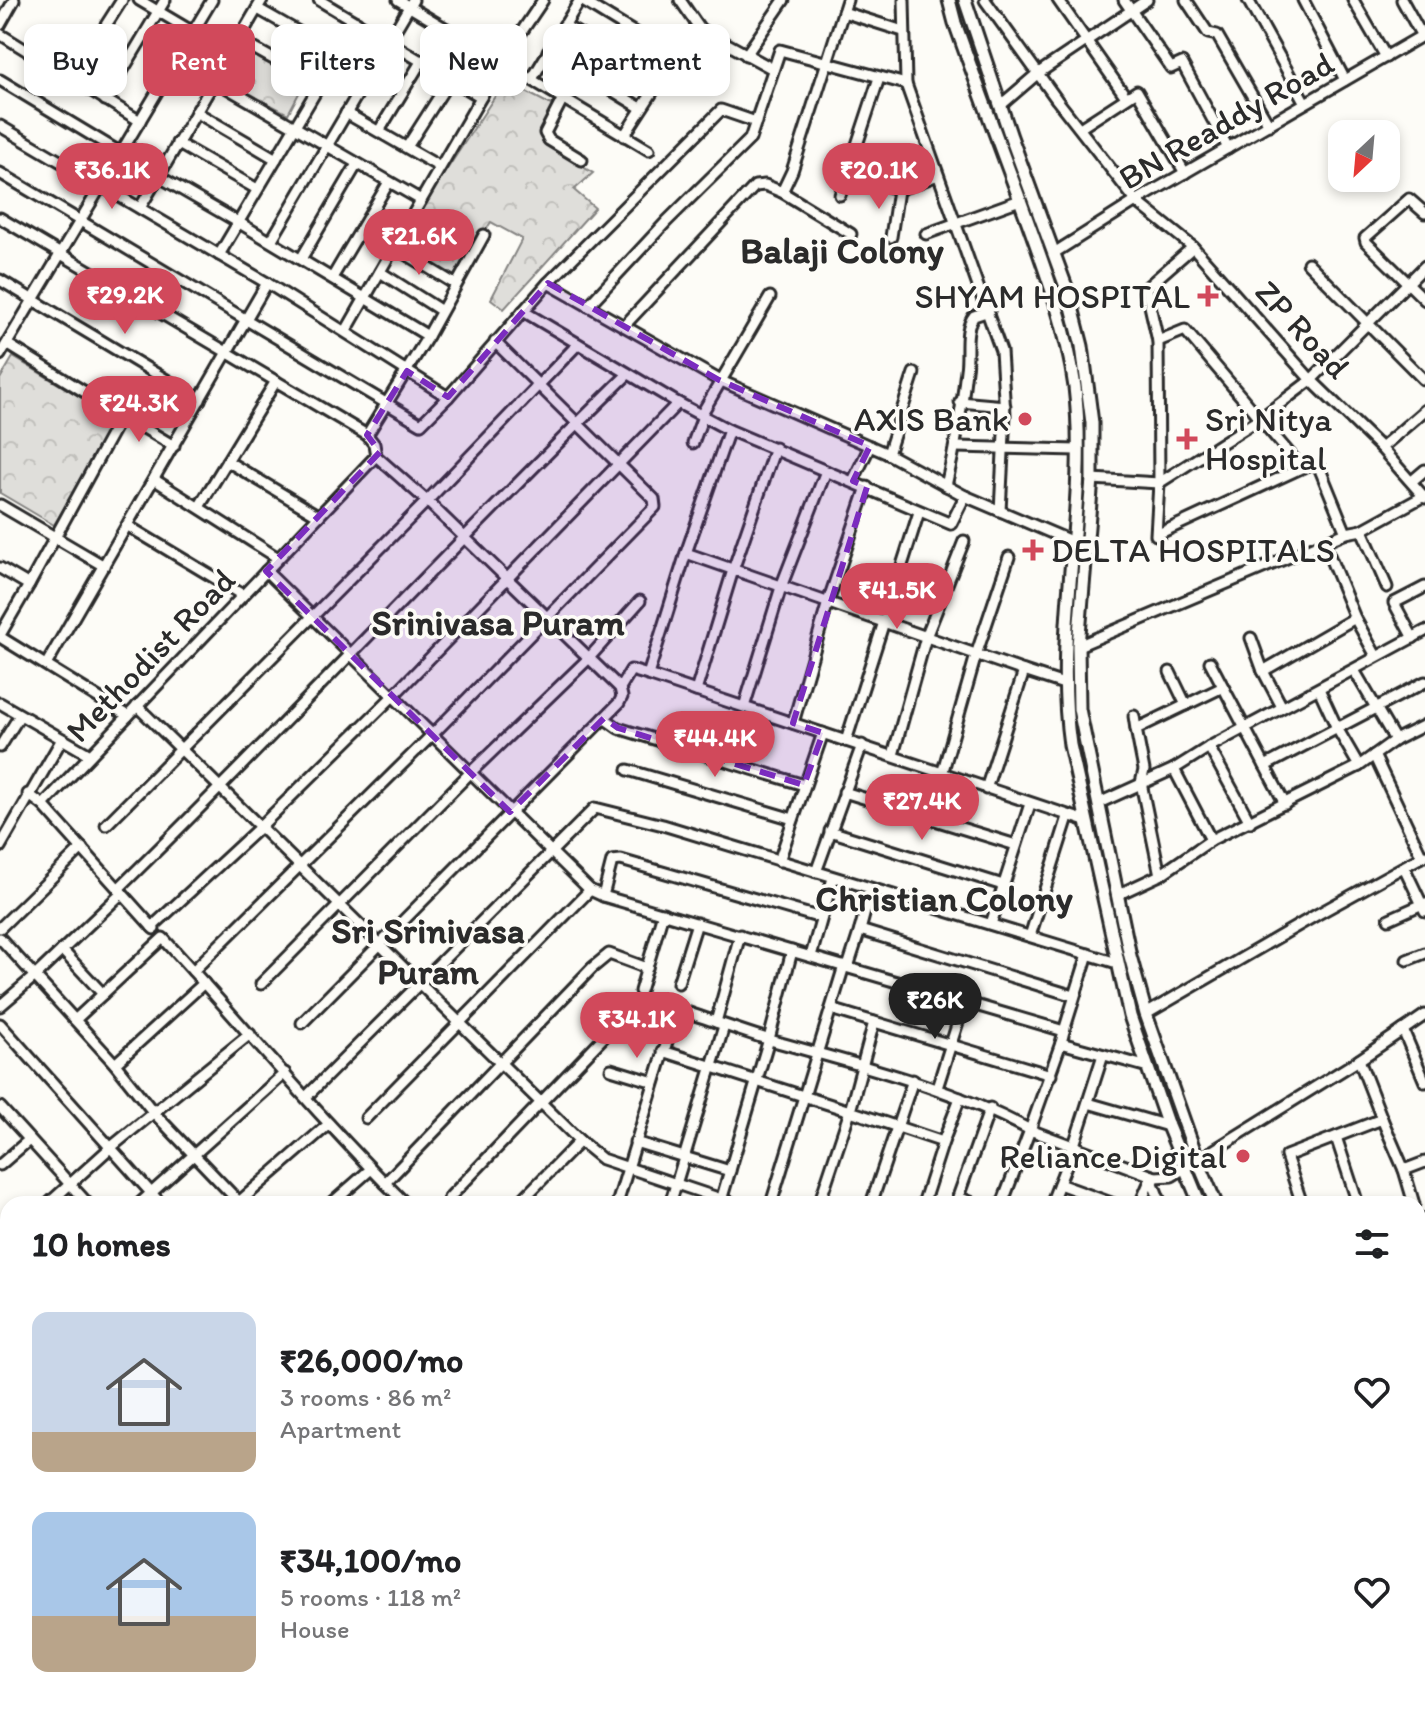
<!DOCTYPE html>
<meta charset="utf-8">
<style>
body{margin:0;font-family:Itim,sans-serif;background:#f6f6f6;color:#202124;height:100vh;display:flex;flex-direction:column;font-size:30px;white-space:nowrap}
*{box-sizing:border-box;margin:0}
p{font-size:26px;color:#757577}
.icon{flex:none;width:44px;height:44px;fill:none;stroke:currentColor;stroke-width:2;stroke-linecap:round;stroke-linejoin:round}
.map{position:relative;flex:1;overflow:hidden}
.panel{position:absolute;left:0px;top:1196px;width:1426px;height:514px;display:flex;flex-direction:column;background:#fff;border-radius:24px 24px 0 0;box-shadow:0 4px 12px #0003}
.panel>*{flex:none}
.banner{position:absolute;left:24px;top:24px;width:800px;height:72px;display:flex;gap:16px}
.needle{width:52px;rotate:206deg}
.buttons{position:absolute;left:1328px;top:120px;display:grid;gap:16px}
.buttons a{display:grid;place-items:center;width:72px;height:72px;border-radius:16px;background:#fff;box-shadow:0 4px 12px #0003;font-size:40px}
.price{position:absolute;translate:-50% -68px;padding:0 18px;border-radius:28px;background:#d1495b;color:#fff;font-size:26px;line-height:52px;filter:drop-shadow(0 2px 4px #0008)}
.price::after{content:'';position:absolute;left:50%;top:48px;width:24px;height:18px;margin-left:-12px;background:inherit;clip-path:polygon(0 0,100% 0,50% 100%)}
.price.active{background:#222;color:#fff}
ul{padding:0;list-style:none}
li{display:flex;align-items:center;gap:24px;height:200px;padding:0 32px}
li span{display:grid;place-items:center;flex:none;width:224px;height:160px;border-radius:16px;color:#555}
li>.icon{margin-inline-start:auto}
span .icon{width:96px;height:96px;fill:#fffc;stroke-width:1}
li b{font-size:34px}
h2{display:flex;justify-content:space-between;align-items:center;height:96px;padding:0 32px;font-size:34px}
.tag{padding:0 28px;border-radius:16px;background:#fff;box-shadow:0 4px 12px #0003;font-size:28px;line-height:72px}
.tag.active{background:#d1495b;color:#fff}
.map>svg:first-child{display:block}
.park{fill:url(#park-crowns);stroke:#858482;stroke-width:2}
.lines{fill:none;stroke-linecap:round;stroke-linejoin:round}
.minor-casing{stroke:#2b2b2b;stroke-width:15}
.major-casing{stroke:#2b2b2b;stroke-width:17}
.minor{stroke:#fdfcf7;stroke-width:9}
.major{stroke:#fdfcf7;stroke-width:11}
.marked{fill:#7b2cbf;fill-opacity:0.2;stroke:#7b2cbf;stroke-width:6;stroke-dasharray:16 10;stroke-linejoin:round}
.poi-dot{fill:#d1495b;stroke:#fdfcf7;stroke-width:3}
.labels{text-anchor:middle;stroke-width:7;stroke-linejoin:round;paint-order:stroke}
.street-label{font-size:34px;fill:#2b2b2b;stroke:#fdfcf7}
.poi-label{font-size:34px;fill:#2b2b2b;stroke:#fdfcf7;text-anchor:end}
.neighbourhood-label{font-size:36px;font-weight:bold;fill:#2b2b2b;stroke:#fdfcf7}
</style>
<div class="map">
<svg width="1425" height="1709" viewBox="0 0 1425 1709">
<defs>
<pattern id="park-crowns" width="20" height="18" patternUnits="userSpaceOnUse" patternTransform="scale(2)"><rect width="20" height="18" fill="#dfdeda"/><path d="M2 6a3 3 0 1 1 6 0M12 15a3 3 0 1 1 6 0" fill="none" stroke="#c0bfbb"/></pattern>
</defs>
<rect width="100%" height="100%" fill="#fdfcf7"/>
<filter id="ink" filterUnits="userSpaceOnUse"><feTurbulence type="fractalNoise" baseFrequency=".0125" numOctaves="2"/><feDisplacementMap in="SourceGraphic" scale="16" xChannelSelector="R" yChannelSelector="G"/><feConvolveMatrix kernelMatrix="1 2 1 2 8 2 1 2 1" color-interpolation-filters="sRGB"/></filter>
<g filter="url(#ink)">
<g class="park">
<polygon points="246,48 306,80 288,114 228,82"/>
<polygon points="505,81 559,109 543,143 593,173 574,190 595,208 504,309 491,299 522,239 491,222 455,277 398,244"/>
<polygon points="13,357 117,419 54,525 0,493 0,379"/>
</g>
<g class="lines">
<g class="minor-casing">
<g id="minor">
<polyline points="139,0 193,32"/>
<polyline points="319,0 481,97"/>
<polyline points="398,0 649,150"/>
<polyline points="581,0 676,58"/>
<polyline points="680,0 700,29 773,69"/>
<polyline points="904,0 906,84 1001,351 1005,414 1000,511"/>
<polyline points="985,0 1057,100 1136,201 1193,247 1311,380 1381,448 1425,498"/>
<polyline points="1058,0 1126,97"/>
<polyline points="1124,0 1171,68 1182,63 1228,148"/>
<polyline points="1186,0 1208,33 1217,35 1269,125"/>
<polyline points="1248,0 1305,103"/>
<polyline points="1303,0 1345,80"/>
<polyline points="1353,0 1386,57"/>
<polyline points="1402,0 1422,36"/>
<polyline points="258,9 339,55"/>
<polyline points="843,12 903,31"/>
<polyline points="0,25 14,0"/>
<polyline points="564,25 659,82"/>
<polyline points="0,34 140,121"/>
<polyline points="239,40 320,85"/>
<polyline points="548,51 641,108"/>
<polyline points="746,55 784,0"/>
<polyline points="177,59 421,200"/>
<polyline points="879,78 849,169 898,190 938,175"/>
<polyline points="532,79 580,0"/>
<polyline points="0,80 121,153"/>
<polyline points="71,80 122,0"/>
<polyline points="563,98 545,133 549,140 582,160"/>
<polyline points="105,100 165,0"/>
<polyline points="1001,105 1037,74 1147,0"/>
<polyline points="196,112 276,159"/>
<polyline points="346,113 440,167"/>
<polyline points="0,126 267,283 448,397"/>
<polyline points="1080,128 1137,91 1185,173"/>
<polyline points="379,131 422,60"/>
<polyline points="624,136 659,82 700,29"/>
<polyline points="177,143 257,189"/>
<polyline points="407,147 451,78"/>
<polyline points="0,173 421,424 448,397 548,283 721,110 756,122"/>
<polyline points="158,176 238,222 428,336"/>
<polyline points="782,192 851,234"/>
<polyline points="840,195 849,169"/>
<polyline points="140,208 262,0"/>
<polyline points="1425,213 1409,199 1365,238 1366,242 1425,300"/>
<polyline points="0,218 367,435 374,444 376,456 427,501 620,688"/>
<polyline points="926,234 1020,200"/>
<polyline points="891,237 898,190"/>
<polyline points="271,241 413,0"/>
<polyline points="1193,247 1146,288 1158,341 1159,483 1156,535 1310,464 1319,467 1346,533"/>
<polyline points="1054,253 1136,201 1425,34"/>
<polyline points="219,255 357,22"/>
<polyline points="301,259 357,164"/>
<polyline points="1308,263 1423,379"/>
<polyline points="380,272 440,310"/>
<polyline points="332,278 389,182"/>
<polyline points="0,280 200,400"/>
<polyline points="548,283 719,380 888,454 965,496 1073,542"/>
<polyline points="455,284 394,247 502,61 543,0"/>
<polyline points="588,306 667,221 750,139 780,50 906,84"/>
<polyline points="523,311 678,403 729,430 951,524 965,496"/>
<polyline points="624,326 755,186 765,185 782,192 792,171 847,0"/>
<polyline points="346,331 394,247"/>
<polyline points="1158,341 1185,330 1300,466"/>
<polyline points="0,355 212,0"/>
<polyline points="960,402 1005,406"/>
<polyline points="122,415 174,446"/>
<polyline points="701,415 770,297"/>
<polyline points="729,430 686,553 648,675 1086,821"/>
<polyline points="367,435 428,336 484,235"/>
<polyline points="693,443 703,416"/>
<polyline points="956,447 1077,450"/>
<polyline points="1381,448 1425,410"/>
<polyline points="888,454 914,373"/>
<polyline points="227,461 319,516"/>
<polyline points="1092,479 1159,483 1261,418 1311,380 1425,266"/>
<polyline points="155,480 278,558"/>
<polyline points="853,481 870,446"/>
<polyline points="1412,481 1425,470"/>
<path d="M 946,486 C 955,448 962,409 966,370 C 969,353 963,330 974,316 L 989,311"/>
<polyline points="0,505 104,566"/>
<polyline points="199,507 276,381"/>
<polyline points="128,526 243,595"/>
<polyline points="1362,530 1387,587"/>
<polyline points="1324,543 1355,618 1376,656"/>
<polyline points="686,553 1024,671"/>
<polyline points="0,568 29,585 122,415 7,344"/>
<polyline points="266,571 590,890 603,896 1064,1031 1061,1043 1148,1067"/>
<polyline points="0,635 29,585"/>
<polyline points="0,637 128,716"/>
<polyline points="1251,638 1263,671 1282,707"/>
<polyline points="1413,638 1394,603 1425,587"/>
<polyline points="1078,646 1346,533 1362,530 1424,496"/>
<polyline points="1210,662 1285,804"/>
<polyline points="46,665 267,283"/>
<polyline points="1354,670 1395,740"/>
<polyline points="1263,671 1355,618"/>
<polyline points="1170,672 1186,705"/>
<polyline points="1319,689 1337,728 1359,766"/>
<polyline points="696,691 733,570 775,448"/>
<polyline points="0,703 90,755"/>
<polyline points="137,706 580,1141 602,1159 736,1204"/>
<polyline points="744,707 781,587 826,471"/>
<polyline points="1134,716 1136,729 1223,687"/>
<polyline points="604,718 618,728 804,785"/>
<polyline points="793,723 828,602 867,487"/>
<polyline points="1136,729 1144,770 1141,783 1160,875"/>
<polyline points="846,741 919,512"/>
<polyline points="0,747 20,715"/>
<polyline points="1209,747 1250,822"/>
<polyline points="893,755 926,637 964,541"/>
<polyline points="1374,755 1422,857"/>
<polyline points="1265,766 1425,682"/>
<polyline points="1174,769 1211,840"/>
<polyline points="628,770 793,819"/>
<polyline points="942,774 976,655 1009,557"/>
<polyline points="986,789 1024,671 1064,684"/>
<polyline points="844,792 1016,845"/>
<polyline points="28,794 43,805 154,929"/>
<polyline points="1099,803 1174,769 1209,747 1425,631"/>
<polyline points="43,805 376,456"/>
<polyline points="106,825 427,501 578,344"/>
<polyline points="830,831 1003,885"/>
<polyline points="0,847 62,739"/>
<polyline points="779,861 823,733"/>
<polyline points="1404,867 1425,911"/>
<polyline points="816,872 862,745"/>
<path d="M 118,889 C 291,720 455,542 628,374"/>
<polyline points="1117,895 1160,875 1211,840 1359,766 1395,740 1425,725"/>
<polyline points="603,896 612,861 621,860 821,918"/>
<polyline points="1389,919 1425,903"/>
<polyline points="991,924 1030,804"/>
<polyline points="152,927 260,827 393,696 678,403"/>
<polyline points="0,928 82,848"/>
<polyline points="860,930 871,889"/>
<polyline points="1030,936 1068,817"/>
<polyline points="0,938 115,1064 154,1113 241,1204"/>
<polyline points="62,950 103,994"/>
<polyline points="811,956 833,878"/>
<polyline points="1407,960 1425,953"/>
<polyline points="848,967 860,930 1074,996"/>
<path d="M 193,971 C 263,1049 331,1130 406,1204"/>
<polyline points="678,983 697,923"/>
<polyline points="261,984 470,773 588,659 640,601"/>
<polyline points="640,991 663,913"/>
<polyline points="0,1006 35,976 122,893"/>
<polyline points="831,1009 1051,1075"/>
<polyline points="1146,1014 1318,914 1425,855"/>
<polyline points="75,1020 163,938 193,971 432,735 655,507 654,499 495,342"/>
<polyline points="716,1022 740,935"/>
<polyline points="302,1023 619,703 622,697 620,688 631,670 648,675"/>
<polyline points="0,1024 161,1204"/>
<polyline points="1403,1030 1425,1082"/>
<polyline points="1064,1031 1088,954"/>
<polyline points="663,1051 850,1111 874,1022"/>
<polyline points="1359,1060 1382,1119"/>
<polyline points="115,1064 204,983"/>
<polyline points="611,1069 654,1082"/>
<polyline points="937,1088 964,1003"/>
<polyline points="307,1096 595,808 663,825 1117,963"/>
<polyline points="1088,1103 1168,1126"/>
<polyline points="0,1107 88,1204"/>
<polyline points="366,1118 590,890"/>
<polyline points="1336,1137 1358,1204"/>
<polyline points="635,1142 730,1171"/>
<polyline points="943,1142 960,1098"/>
<polyline points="0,1165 29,1140"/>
<polyline points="1404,1170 1425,1162"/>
<polyline points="1155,1177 1153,1183 1161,1204"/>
<polyline points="385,1183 592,968 609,954 647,968"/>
<polyline points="1059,1184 1114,1204"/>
<polyline points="449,1198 622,1018 670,1029"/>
<polyline points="239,1202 329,1124"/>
<polyline points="48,1204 110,1148 250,1034"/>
<polyline points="139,1204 285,1073"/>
<polyline points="331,1204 371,1169"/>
<polyline points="518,1204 580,1141"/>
<path d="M 617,1204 L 677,1009 C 708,1019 738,1030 770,1040 C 859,1065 948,1086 1030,1130 L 1061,1043"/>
<polyline points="670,1204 724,1026"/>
<polyline points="720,1204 769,1039 792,951"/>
<polyline points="771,1204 844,966"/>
<polyline points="819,1204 850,1111 943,1142 923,1204"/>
<polyline points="871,1204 913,1080"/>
<polyline points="975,1204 958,1197 990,1108"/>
<polyline points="1002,1204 1030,1130 1155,1177 1172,1176 1359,1060 1425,1015"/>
<polyline points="1051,1204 1074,1145 1103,1055"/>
<polyline points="1140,1204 1152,1176"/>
<polyline points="1302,1204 1286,1156 1382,1119 1404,1170 1414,1204"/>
<polyline points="1418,1217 1425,1241"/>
<polyline points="0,1246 8,1239"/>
<polyline points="1418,1251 1425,1253"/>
<polyline points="0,1270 8,1278"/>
<polyline points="0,1328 8,1320"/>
<polyline points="0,1367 8,1361"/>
<polyline points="1418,1387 1425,1390"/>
<polyline points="0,1400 8,1411"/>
<polyline points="1418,1459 1425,1434"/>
<polyline points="1418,1503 1425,1505"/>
<polyline points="1418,1636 1425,1638"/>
<polyline points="1418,1699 1425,1701"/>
<polyline points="164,1702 166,1709"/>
<polyline points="225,1702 230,1709"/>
<polyline points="404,1702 409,1709"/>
<polyline points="1269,1702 1291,1709"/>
<polyline points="236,1709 246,1702"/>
<polyline points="332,1709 343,1702"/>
<polyline points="422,1709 428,1702"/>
<polyline points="489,1709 494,1702"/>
<polyline points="780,1709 784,1702"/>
<polyline points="825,1709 829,1702"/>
<polyline points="885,1709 888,1702"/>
<polyline points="1234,1709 1236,1702"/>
</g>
</g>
<g class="major-casing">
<g id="major">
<path d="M 949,0 L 955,23 C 976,82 998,141 1020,200 C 1042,261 1066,322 1075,387 C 1089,506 1053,626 1070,745 L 1130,1016 L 1168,1126 L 1200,1204"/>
<polyline points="965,0 1011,137 1069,295 1082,346 1092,423 1092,479 1078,646 1079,709 1130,956 1146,1014 1198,1161 1216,1204"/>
<polyline points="1146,1709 1147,1702"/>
<polyline points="1161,1709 1162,1702"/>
</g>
</g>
<use href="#minor" class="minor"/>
<use href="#major" class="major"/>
</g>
</g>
<path class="marked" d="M 548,283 L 719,380 L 870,446 L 853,481 L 867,487 L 793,723 L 823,733 L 804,785 L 618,728 L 604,718 L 510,812 L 266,571 L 380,452 L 367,435 L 407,371 L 448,397 Z"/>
<g class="poi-dot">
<path d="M1204 284h8v8h8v8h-8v8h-8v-8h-8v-8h8z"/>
<circle cx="1025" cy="419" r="8"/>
<path d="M1183 427h8v8h8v8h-8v8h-8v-8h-8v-8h8z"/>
<path d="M1029 538h8v8h8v8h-8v8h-8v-8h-8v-8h8z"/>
<circle cx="1243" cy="1156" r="8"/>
</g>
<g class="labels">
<g class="street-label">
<text transform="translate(1226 120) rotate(-30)" y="12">BN Readdy Road</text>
<text transform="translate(1303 329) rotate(47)" y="12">ZP Road</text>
<text transform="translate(150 655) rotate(-46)" y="12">Methodist Road</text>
</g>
<g class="poi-label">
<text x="1190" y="308">SHYAM HOSPITAL</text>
<text x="1009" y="431">AXIS Bank</text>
<text x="1205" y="431" text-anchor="start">Sri Nitya<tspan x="1205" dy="39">Hospital</tspan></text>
<text x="1051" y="562" text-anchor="start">DELTA HOSPITALS</text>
<text x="1227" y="1168">Reliance Digital</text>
</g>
<g class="neighbourhood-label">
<text x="842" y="263">Balaji Colony</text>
<text x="498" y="635">Srinivasa Puram</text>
<text x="944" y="911">Christian Colony</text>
<text x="428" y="943">Sri Srinivasa<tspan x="428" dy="41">Puram</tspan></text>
</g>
</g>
</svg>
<div class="buttons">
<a><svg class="needle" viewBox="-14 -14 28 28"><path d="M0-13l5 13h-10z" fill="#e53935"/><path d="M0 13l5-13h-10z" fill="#757577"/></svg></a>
</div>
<b class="price" style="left:112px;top:211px">₹36.1K</b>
<b class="price" style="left:879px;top:211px">₹20.1K</b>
<b class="price" style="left:419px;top:277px">₹21.6K</b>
<b class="price" style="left:125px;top:336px">₹29.2K</b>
<b class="price" style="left:139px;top:444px">₹24.3K</b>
<b class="price" style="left:897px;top:631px">₹41.5K</b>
<b class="price" style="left:715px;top:779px">₹44.4K</b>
<b class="price" style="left:922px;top:842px">₹27.4K</b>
<b class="price active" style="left:935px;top:1041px">₹26K</b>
<b class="price" style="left:637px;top:1060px">₹34.1K</b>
<div class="banner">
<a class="tag">Buy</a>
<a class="tag active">Rent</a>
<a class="tag">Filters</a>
<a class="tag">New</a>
<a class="tag">Apartment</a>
</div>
<section class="panel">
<h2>10 homes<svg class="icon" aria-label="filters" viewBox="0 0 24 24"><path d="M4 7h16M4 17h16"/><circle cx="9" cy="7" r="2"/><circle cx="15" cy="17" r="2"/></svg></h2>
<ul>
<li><span style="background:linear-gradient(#c9d6e8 75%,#b9a48a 0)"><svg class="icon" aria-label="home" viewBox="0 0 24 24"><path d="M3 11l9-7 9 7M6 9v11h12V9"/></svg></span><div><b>₹26,000/mo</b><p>3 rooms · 86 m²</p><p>Apartment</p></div><svg class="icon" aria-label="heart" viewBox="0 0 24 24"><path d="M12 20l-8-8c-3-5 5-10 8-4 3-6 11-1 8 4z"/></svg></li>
<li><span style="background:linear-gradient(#a9c7e8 65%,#b9a48a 0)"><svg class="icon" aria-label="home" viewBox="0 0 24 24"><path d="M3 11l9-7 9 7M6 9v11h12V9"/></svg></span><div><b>₹34,100/mo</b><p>5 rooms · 118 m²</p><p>House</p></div><svg class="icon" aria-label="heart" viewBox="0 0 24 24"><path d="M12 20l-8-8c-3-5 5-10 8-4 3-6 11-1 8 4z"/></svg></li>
</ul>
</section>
</div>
